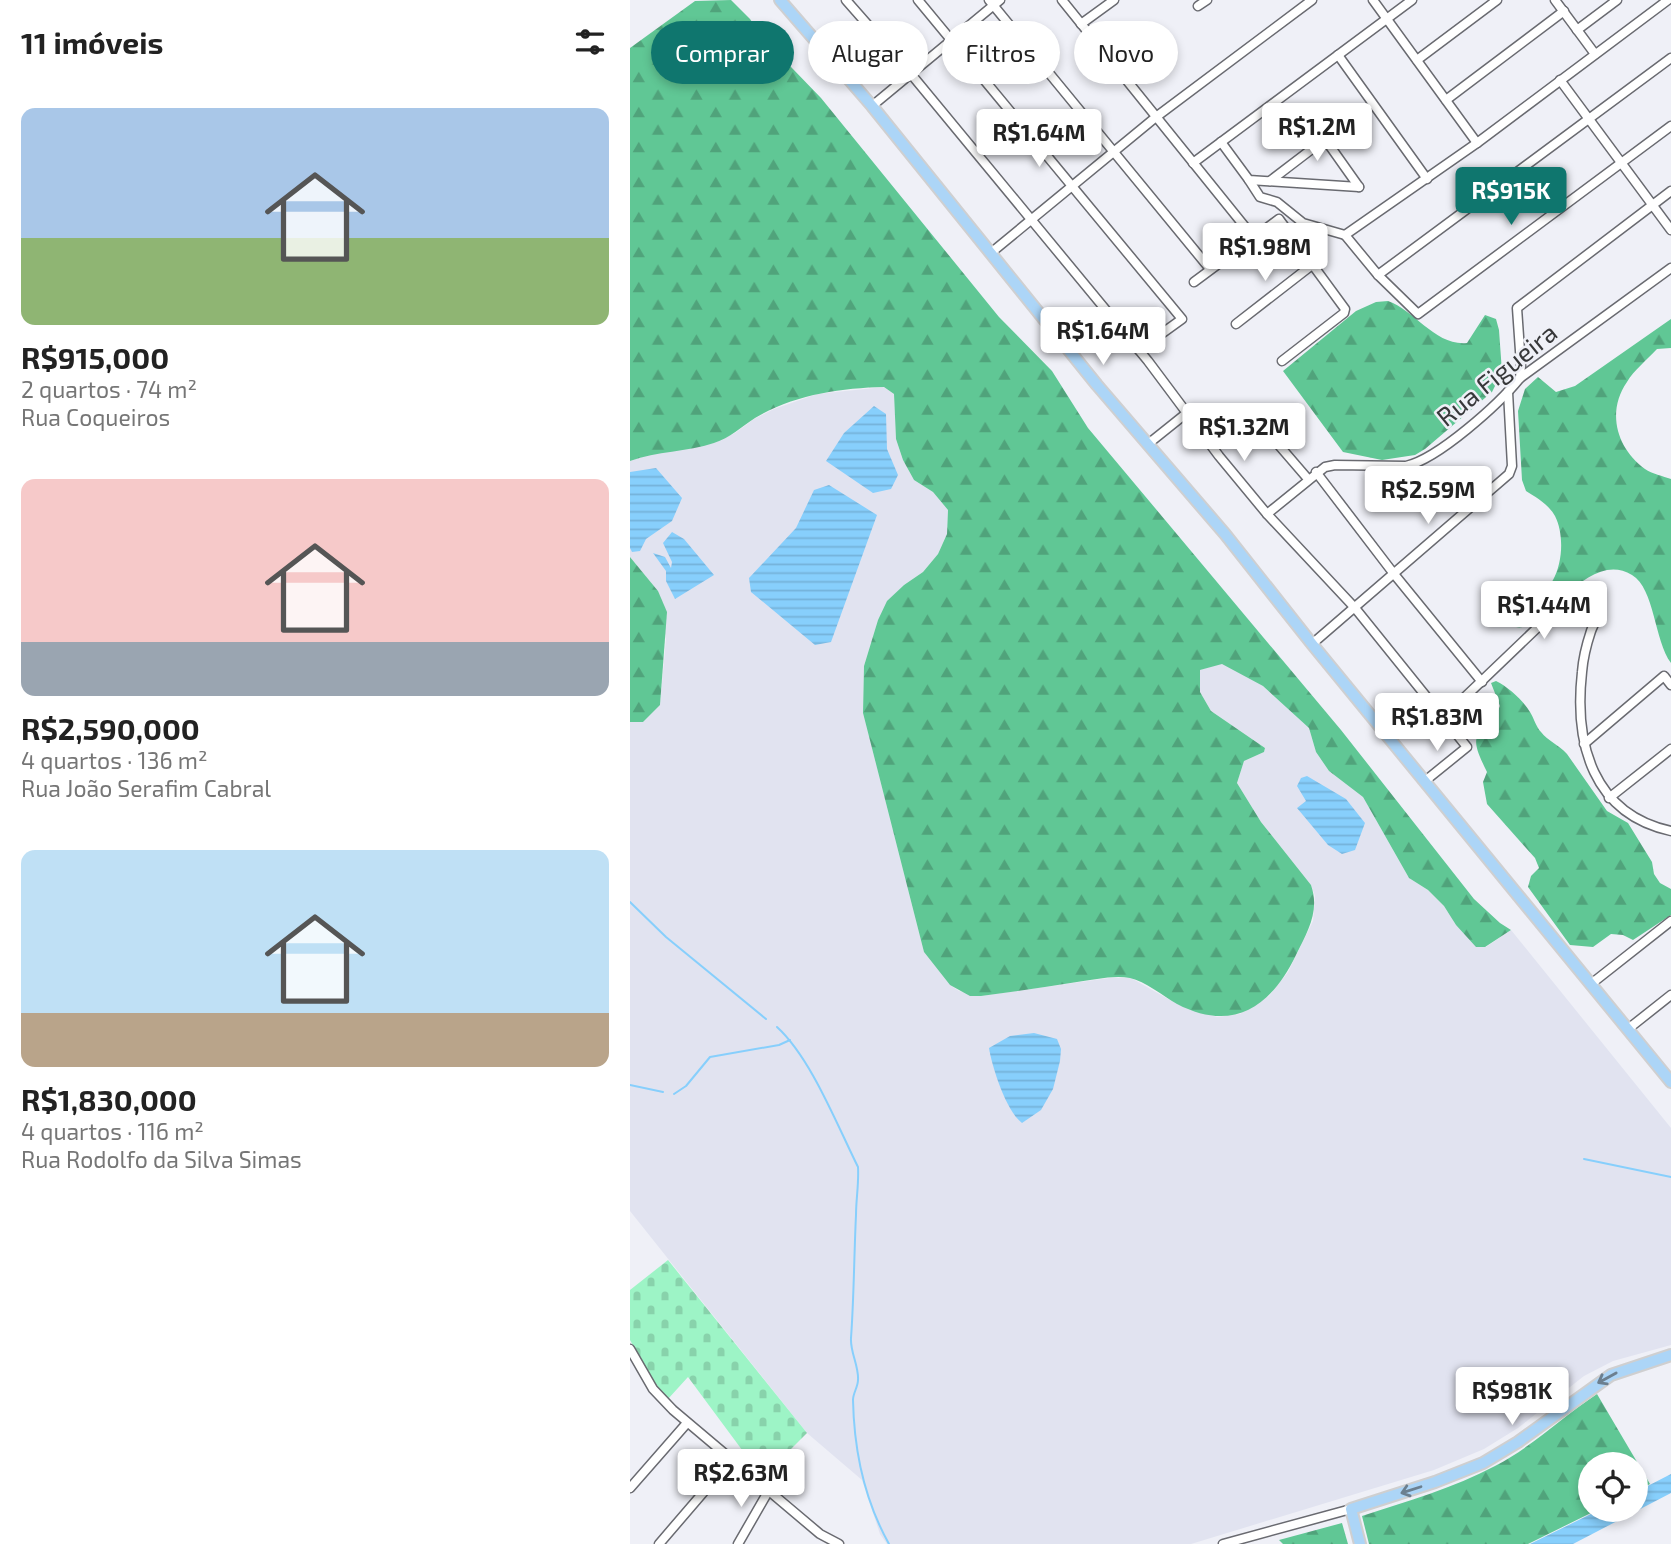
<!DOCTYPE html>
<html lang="pt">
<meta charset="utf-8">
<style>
body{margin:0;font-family:"Exo 2",sans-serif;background:#f6f6f6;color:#222;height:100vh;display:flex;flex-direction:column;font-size:26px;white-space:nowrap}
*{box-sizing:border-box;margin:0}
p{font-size:23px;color:#767676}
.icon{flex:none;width:38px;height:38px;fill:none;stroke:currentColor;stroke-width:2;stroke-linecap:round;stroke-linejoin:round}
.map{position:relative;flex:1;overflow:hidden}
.sheet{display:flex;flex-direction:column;background:#fff;width:630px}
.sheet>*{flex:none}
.banner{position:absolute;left:21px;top:21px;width:665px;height:63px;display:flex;gap:14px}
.tools{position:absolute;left:948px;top:1452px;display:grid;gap:14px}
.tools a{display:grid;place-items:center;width:70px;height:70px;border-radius:50%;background:#fff;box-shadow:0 4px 10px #0003;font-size:35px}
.price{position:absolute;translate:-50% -60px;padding:0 16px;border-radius:7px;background:#fff;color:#222;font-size:23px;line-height:46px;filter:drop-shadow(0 2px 4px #0008)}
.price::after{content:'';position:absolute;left:50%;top:42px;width:21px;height:16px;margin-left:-10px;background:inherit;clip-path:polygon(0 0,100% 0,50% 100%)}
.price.current{background:#0f766e;color:#fff}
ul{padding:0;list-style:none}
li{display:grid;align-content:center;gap:14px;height:371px;padding:0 21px}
li span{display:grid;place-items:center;height:217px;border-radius:14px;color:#555}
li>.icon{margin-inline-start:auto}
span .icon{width:126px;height:126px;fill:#fffc;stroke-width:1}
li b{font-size:30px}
h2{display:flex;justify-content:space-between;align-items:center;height:84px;padding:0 21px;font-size:30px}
.pill{padding:0 24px;border-radius:32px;background:#fff;box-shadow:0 4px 10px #0003;font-size:24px;line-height:63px}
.pill.current{background:#0f766e;color:#fff}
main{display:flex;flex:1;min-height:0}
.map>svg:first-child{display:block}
.built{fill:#e1e3f0}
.forest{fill:url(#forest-firs)}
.cemetery{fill:url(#cemetery-stones)}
.water{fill:url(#water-rules)}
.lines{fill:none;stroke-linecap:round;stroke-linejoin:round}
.stream{stroke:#87cffc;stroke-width:2}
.minor-casing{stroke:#696a70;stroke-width:11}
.major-casing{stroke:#cfcfd0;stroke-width:14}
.minor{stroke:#fff;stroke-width:8}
.major{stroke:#acd5f7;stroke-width:10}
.oneway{stroke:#6c7f8f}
.labels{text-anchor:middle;stroke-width:5;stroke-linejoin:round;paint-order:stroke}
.street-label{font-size:26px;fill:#37383a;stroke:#eff0f7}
</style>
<main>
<section class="sheet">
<h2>11 imóveis<svg class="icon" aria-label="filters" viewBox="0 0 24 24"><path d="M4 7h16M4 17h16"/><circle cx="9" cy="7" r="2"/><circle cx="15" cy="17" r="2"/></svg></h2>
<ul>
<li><span style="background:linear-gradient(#a9c7e8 60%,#8fb573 0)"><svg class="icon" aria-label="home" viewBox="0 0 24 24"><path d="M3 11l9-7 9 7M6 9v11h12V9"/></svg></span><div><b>R$915,000</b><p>2 quartos · 74 m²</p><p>Rua Coqueiros</p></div></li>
<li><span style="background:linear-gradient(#f6c9c9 75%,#9aa5b1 0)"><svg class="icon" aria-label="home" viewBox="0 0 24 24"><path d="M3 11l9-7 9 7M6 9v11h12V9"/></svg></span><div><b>R$2,590,000</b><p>4 quartos · 136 m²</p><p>Rua João Serafim Cabral</p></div></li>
<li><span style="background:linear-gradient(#bfe0f5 75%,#b9a48a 0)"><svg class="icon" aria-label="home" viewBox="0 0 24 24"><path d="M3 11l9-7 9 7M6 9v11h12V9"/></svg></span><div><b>R$1,830,000</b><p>4 quartos · 116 m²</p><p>Rua Rodolfo da Silva Simas</p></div></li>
</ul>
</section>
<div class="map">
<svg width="1041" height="1544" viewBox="0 0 1041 1544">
<defs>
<pattern id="forest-firs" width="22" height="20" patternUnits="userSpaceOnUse" patternTransform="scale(1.75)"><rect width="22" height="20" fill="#60c795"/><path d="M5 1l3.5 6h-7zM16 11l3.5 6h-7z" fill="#50a37b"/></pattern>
<pattern id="cemetery-stones" width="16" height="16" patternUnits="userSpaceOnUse" patternTransform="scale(1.75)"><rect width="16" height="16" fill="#9df4c6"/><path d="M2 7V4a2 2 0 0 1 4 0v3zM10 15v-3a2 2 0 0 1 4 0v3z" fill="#88d2ab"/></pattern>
<pattern id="water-rules" width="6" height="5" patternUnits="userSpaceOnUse" patternTransform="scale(1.75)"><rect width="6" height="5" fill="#87cffc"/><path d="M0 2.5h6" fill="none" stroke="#75b2d9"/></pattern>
</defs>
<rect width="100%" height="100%" fill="#eff0f7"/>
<polygon class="built" points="254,387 264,394 266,439 273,460 284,480 303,492 318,510 317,534 308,554 293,572 274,585 258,601 248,620 234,666 233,713 294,952 320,985 329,991 351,996 479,978 501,978 549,1005 587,1017 610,1014 639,996 658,972 683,921 685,896 681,885 631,822 607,783 614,761 634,752 635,748 581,711 570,692 570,670 592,663 614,674 633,686 679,728 686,752 699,771 733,797 779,878 798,890 814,906 826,925 856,947 881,930 1041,1128 1041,1345 983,1361 954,1376 888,1428 854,1449 804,1470 561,1544 257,1544 250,1534 232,1480 177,1433 0,1211 0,722 13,722 30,705 36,639 28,591 0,557 0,461 14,456 84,443 105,433 124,419 144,409 187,394"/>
<g class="forest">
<path d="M 101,0 L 120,19 L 133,38 L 191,98 L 369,317 L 422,371 L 458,428 L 711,730 L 844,899 L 870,923 L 881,930 L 855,947 L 846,947 L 826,925 L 814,906 L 798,890 L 779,878 L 733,797 L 699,771 L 686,752 L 679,728 L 633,686 L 592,664 L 570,670 L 570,692 L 581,711 L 635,748 L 634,752 L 614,761 L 607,783 L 631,822 L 681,885 C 690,911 678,931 666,955 C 641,1007 603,1033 547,1004 C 533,996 515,981 500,978 C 483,975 463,980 447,982 C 415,987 383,992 351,996 L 340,996 L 320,985 L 294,952 L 233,713 L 234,666 L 248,620 L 257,601 L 274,585 L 293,572 L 308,554 L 317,534 L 318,510 L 303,492 L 284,480 L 273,460 L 266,439 L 264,394 L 254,387 C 210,388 163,395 125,418 C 111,427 100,438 84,443 C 57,452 27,451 0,461 L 0,48 L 65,1 Z"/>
<path d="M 758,301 C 786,311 805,346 837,343 L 855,315 L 866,319 L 869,330 L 872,372 L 862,392 L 795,449 L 785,455 L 752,460 L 713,452 L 653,371 L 726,311 L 746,302 Z"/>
<path d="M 1041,319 L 1041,348 L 1027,349 C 1017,360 1004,370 997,382 C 976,412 987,449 1015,469 C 1022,474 1033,476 1041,479 L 1041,663 C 1024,640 1025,589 1002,575 C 957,547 914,634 886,627 C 890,608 914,597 923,580 C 933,562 934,534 925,516 C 919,505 906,497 896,491 L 892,480 L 888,411 L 895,389 L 908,377 L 926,392 L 945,386 Z"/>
<polygon points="0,557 28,591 37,612 30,705 13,722 0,722"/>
<path d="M 866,681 C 878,687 892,699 900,712 C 904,718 906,727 911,732 C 918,741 929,745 937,754 L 977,811 L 998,823 L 1022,862 L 1024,874 L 1030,883 L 1041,889 L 1041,915 L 1003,940 L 993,935 L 981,934 L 963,947 L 940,945 L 898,887 L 901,876 L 909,868 L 905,858 L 857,804 L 853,782 L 857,772 C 833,724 854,743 870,706 L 861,683 Z"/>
<path d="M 967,1394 L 1020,1484 L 1006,1491 L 1006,1465 L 961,1465 L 961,1510 L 967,1510 L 898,1544 L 739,1544 L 732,1516 C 777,1501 824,1488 865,1466 C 902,1447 932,1417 967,1394 Z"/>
<polygon points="712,1523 718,1544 653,1544 649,1540"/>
</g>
<polygon class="cemetery" points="38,1260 177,1433 135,1475 118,1458 58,1377 38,1399 21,1378 0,1340 0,1290"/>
<g class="water">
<polygon points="244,406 256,414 257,449 268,475 261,489 243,493 196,461 214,433"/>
<polygon points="26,468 52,498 42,521 16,539 10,551 2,552 0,548 0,472"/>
<polygon points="199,485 247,515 201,642 185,645 121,592 119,578 166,528 184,490"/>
<polygon points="42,532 54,539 84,575 45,599 36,581 36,571 23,553 35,557 41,568 42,562 33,543"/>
<polygon points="677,776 716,799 735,823 725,850 712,854 698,845 667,808 676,801 667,786 671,778"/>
<path d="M 404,1033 L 427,1039 L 431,1049 L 430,1061 L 423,1089 L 411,1110 L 392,1123 C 376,1111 362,1067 359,1048 L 380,1036 Z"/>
<polygon points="1041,1474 1041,1493 943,1544 900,1544 969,1510 1006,1510 1006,1492"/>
</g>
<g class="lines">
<g class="stream">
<polyline points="0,902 36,937 136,1019"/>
<path d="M 147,1027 C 181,1058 207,1125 228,1167 C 229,1184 226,1199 226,1215 C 224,1256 224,1297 221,1338 C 220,1352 229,1366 228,1380 C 228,1387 223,1393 223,1400 C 224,1450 235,1501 259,1544"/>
<polyline points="0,1085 33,1092"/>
<polyline points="44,1094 56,1086 80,1057 149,1045 160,1040"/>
<polyline points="954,1159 1041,1177"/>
</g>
<g class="minor-casing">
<g id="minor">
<polyline points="216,0 281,74 518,361 589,456 637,514 725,608 837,747 795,781"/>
<polyline points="288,0 552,319 509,350"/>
<polyline points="359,0 580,269"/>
<polyline points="432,0 624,238"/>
<polyline points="743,0 847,143"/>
<polyline points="925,0 965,54"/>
<polyline points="568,6 577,0"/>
<polyline points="451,24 484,0"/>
<polyline points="947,30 987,0"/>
<polyline points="708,55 797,179"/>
<polyline points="787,60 867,0"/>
<polyline points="930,80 1041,230"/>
<polyline points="816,100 934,11"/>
<polyline points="242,106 370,0"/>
<polyline points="591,142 619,180 729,187"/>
<polyline points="563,163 782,0"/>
<polyline points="619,180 630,197 647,202 673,223 715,235 847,143 1038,0"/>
<polyline points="640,181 695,139 729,187"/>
<polyline points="715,235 748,275 788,314 1041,126"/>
<polyline points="362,252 526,117 682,0"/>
<polyline points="748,275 1041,58"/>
<polyline points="564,282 649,219 715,309 714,313 652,361"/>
<polyline points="606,324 682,265"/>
<polyline points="890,378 891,365 887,308 1041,191"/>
<polyline points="628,421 678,479"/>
<polyline points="518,444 558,412"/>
<polyline points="686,472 764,574 852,682"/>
<path d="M 637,514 L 695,467 L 705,465 L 776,466 C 808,459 869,404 890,378 L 1041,268"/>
<polyline points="682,644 879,474 882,466 878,392"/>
<path d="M 813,718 L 930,606 L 947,595 L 963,597 C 967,600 968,601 969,605 C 970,614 964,623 961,631 C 957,643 953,659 952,672 C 944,744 963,814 1041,831"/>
<polyline points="954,744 1034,676 1041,685"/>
<polyline points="979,798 1041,749"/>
<polyline points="961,984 1041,921"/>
<polyline points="998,1029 1041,995"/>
<polyline points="0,1349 23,1389 43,1410 190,1534 209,1544"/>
<polyline points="0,1488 57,1423"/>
<polyline points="29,1544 102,1459"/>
<polyline points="108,1544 139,1490"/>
<polyline points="593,1544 721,1509"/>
</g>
</g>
<g class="major-casing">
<g id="major">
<polyline points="150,0 242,106 467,385 595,534 682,644 1041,1082"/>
<polyline points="730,1544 721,1509 805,1482 853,1463 888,1442 981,1375 1041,1355"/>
</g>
</g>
<use href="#minor" class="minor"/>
<use href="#major" class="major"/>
</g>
<defs><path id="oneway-shaft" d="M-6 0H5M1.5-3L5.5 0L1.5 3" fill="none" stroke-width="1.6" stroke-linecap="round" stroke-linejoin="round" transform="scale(1.75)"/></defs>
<g class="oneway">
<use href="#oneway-shaft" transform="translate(977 1378) rotate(151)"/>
<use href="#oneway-shaft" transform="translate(781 1490) rotate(162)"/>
</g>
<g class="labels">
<g class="street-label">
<text transform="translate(867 375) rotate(-39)" y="9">Rua Figueira</text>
</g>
</g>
</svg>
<div class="tools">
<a><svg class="icon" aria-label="locate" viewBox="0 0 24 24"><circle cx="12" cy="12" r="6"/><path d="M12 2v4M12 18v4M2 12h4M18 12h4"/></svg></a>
</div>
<b class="price" style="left:687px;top:163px">R$1.2M</b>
<b class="price" style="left:409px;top:169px">R$1.64M</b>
<b class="price current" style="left:881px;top:227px">R$915K</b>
<b class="price" style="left:635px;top:283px">R$1.98M</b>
<b class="price" style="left:473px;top:367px">R$1.64M</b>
<b class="price" style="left:614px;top:463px">R$1.32M</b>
<b class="price" style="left:798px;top:526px">R$2.59M</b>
<b class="price" style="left:914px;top:641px">R$1.44M</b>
<b class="price" style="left:807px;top:753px">R$1.83M</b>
<b class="price" style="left:882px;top:1427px">R$981K</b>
<b class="price" style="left:111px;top:1509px">R$2.63M</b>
<div class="banner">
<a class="pill current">Comprar</a>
<a class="pill">Alugar</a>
<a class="pill">Filtros</a>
<a class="pill">Novo</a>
</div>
</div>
</main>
